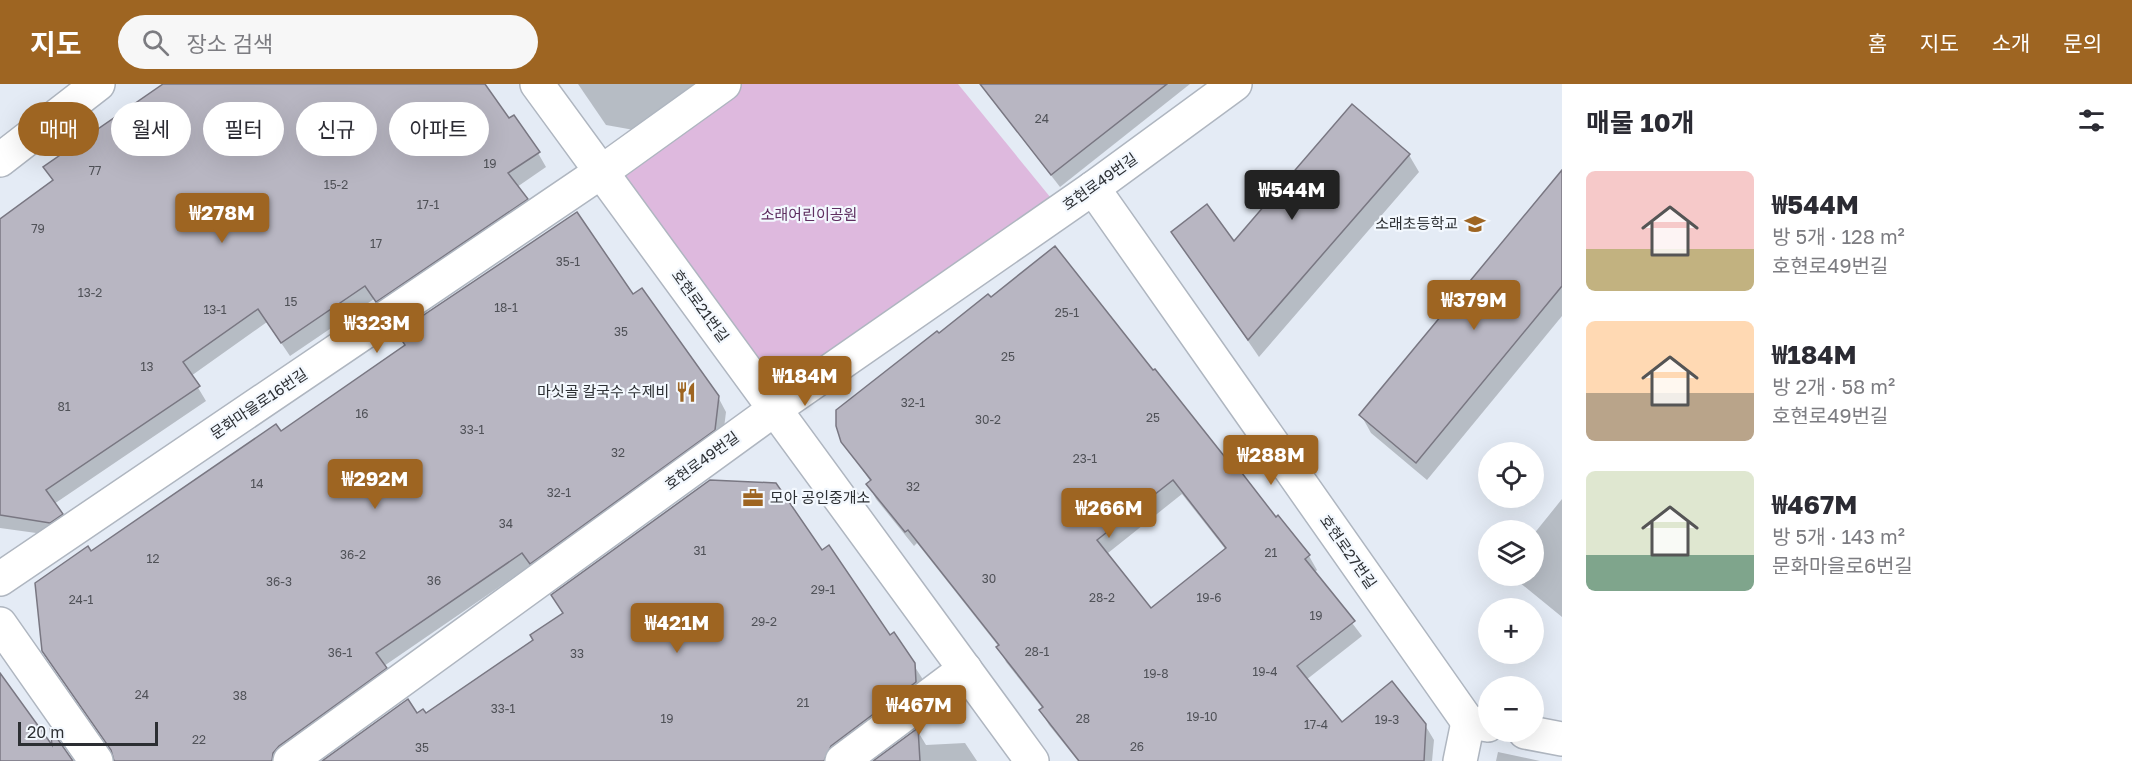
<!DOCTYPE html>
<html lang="ko">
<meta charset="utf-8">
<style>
body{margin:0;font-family:"Golos Text","Noto Sans KR",sans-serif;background:#f7f7f7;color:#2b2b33;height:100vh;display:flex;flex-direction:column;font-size:22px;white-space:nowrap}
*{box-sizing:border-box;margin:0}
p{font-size:20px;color:#7c7c81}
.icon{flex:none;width:33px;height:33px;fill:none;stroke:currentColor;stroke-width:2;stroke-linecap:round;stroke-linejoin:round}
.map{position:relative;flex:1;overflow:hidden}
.sheet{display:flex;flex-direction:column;background:#fff;width:570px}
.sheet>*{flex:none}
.banner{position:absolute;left:18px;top:18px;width:570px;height:54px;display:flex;gap:12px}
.tools{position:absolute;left:1478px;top:358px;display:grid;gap:12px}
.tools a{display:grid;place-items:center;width:66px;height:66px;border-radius:50%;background:#fff;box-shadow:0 6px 24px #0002;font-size:30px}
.scale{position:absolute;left:18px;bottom:15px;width:140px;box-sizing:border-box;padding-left:6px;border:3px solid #2c2f33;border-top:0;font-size:16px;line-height:21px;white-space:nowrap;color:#2c2f33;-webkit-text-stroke:4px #f3f8fe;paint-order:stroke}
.price{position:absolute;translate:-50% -51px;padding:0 14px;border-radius:6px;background:#9e6522;color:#fff;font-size:20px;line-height:39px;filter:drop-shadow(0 2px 3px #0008)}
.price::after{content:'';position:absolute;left:50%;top:36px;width:18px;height:14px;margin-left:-9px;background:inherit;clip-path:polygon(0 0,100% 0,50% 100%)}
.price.on{background:#222;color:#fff}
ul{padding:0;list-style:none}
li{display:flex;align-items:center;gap:18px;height:150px;padding:0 24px}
li span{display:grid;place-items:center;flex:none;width:168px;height:120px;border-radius:9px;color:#555}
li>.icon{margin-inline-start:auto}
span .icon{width:72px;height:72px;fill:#fffc;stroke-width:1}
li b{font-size:26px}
h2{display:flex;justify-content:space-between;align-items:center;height:72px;padding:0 24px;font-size:26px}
.chip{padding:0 21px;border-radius:27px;background:#fff;box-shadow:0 6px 24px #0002;font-size:21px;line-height:54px}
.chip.on{background:#9e6522;color:#fff}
header{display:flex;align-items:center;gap:36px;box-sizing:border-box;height:84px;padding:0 30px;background:#9e6522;color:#fff}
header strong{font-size:28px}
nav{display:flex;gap:33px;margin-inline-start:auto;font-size:21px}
.search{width:420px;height:54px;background:#f7f7f7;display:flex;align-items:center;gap:15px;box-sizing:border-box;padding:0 21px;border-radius:33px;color:#7c7c81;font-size:22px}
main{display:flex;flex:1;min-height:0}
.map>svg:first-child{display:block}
.green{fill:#deb9de}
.shadow{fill:#0003;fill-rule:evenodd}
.building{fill:#b8b6c2;stroke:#797782;stroke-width:1.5;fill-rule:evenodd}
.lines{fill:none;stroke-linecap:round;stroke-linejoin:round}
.street-casing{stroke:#afb6c0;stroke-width:36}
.street{stroke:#fff;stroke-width:33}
.labels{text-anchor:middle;stroke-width:4.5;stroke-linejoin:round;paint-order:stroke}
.number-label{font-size:12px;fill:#4f5157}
.street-label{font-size:15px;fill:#2c2f33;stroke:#f3f8fe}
.park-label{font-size:15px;fill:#5e2e60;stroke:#f3f8fe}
.poi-label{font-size:15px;fill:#2c2f33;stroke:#f3f8fe;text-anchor:end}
</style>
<header>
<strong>지도</strong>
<div class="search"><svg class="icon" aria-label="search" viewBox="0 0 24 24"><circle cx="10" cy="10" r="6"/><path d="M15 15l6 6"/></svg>장소 검색</div>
<nav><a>홈</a><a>지도</a><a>소개</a><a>문의</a></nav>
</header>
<main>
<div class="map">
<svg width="1562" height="677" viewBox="0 0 1562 677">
<rect width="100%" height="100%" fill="#e4ebf5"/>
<polygon class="green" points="738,0 958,0 1055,119 778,312 616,88"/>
<g class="shadow">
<polygon points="164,0 482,0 508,37 538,69 546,83 517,103 534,130 385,231 374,215 290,272 267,238 191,292 206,317 54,420 69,445 58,452 0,444 0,137 54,98 45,83"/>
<polygon points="578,0 695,0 634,46 606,41"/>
<polygon points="980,0 1190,0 1060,103"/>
<polygon points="1409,71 1419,88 1259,273 1173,148 1234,159"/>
<polygon points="1562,89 1562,232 1427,396 1371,349 1361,331"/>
<polygon points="633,212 718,313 726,328 722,360 531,481 384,582 393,598 285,677 116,677 114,671 44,567 91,469 280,349"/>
<path d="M 1153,289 L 1276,435 L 1278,433 L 1309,472 L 1317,486 L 1314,489 L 1362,552 L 1306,596 L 1341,640 L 1425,641 L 1434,656 L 1432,677 L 1078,677 L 1049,641 L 1041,627 L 1043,625 L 1006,578 L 999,563 L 917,459 L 914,462 L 876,415 L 868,400 L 871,398 L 842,357 ZM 1182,410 L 1226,466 L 1151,526 L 1108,469 Z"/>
<polygon points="1562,415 1562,533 1519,498 1516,492 1533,492 1533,451"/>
<polygon points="822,468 913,580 922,594 923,613 837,677 324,677 417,631 425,631"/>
<polygon points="917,646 926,661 965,659 977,677 912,677"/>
<polygon points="1498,668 1540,677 1496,677"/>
</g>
<g class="building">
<polygon points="163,0 485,0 509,34 514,31 540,68 508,89 528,115 376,218 365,202 281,259 258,225 183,278 200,302 46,406 63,430 50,439 0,431 0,135 53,96 43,83"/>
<polygon points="980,0 1167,0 1051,91"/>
<polygon points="1352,20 1410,70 1248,256 1171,148 1207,120 1234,157"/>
<polygon points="1562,86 1562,202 1416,379 1359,331"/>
<polygon points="577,128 633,210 642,204 719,312 715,346 530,480 522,469 376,569 387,584 279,662 273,669 272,677 114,677 111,666 42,567 35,499 88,462 91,467 276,340 281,347 405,261 397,249"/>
<path d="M 1055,162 L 1153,286 L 1155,285 L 1232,382 L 1235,380 L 1276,433 L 1278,431 L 1310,471 L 1305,475 L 1355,537 L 1297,582 L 1342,638 L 1392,597 L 1426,640 L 1424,677 L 1079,677 L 1039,626 L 1043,623 L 996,563 L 999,561 L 908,446 L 905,448 L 866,400 L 871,396 L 841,358 L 836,342 L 836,326 L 937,247 L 939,249 L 988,210 L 991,213 ZM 1173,396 L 1226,464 L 1151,524 L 1097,456 Z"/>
<polygon points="710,396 776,399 822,466 829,461 890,551 894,548 915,579 916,598 831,662 824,677 322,677 408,615 417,629 423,625 426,629 533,556 530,551 563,529 551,511"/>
<polygon points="0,589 52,661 50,644 73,677 0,677"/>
<polygon points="918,644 920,677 873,677"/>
</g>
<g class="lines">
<g class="street-casing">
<g id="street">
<polyline points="537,0 1032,677"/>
<polyline points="0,76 98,0"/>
<polyline points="1093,104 1468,638 1488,641"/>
<polyline points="0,495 614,79 724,0"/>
<polyline points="0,540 96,677"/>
<polyline points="1525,648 1562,655"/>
<polyline points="290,677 775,325 1093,104 1235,0"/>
<polyline points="842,677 965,585"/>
<polyline points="1460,677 1468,638"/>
</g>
</g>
<use href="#street" class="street"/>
</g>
<defs>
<g id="school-bare" transform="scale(1.62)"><path d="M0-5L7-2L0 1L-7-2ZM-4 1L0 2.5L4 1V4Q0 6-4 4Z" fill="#9e6522" stroke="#f3f8fe" stroke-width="2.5" paint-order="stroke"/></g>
<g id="restaurant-bare" transform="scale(1.62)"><path d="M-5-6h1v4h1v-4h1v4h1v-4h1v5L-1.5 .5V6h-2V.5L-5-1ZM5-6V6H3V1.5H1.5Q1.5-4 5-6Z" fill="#9e6522" stroke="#f3f8fe" stroke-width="2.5" paint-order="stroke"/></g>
<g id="office-bare" transform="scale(1.62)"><path d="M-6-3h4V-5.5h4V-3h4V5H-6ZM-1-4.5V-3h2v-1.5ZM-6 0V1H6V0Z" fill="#9e6522" stroke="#f3f8fe" stroke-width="2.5" paint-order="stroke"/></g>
</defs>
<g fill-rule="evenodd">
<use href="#school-bare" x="1475" y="140"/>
<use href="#restaurant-bare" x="686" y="308"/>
<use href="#office-bare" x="753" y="414"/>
</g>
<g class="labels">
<g class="number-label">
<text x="1042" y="39">24</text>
<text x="490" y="84">19</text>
<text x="95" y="91">77</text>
<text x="336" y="105">15-2</text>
<text x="428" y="125">17-1</text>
<text x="38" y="149">79</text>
<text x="376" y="164">17</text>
<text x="568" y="182">35-1</text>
<text x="90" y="213">13-2</text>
<text x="291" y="222">15</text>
<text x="506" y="228">18-1</text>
<text x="215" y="230">13-1</text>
<text x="1067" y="233">25-1</text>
<text x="621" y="252">35</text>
<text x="1008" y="277">25</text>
<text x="147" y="287">13</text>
<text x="913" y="323">32-1</text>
<text x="64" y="327">81</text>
<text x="362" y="334">16</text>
<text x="1153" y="338">25</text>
<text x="988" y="340">30-2</text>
<text x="472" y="350">33-1</text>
<text x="618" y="373">32</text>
<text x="1085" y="379">23-1</text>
<text x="257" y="404">14</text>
<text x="913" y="407">32</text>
<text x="559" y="413">32-1</text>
<text x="506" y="444">34</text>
<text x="700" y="471">31</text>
<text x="1271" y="473">21</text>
<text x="353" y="475">36-2</text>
<text x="153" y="479">12</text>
<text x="989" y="499">30</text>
<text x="434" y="501">36</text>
<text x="279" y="502">36-3</text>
<text x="823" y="510">29-1</text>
<text x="1102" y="518">28-2</text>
<text x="1209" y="518">19-6</text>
<text x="81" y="520">24-1</text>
<text x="1316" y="536">19</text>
<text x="764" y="542">29-2</text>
<text x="1037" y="572">28-1</text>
<text x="340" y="573">36-1</text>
<text x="577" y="574">33</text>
<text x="1265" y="592">19-4</text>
<text x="1156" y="594">19-8</text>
<text x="142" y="615">24</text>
<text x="240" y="616">38</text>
<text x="803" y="623">21</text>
<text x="503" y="629">33-1</text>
<text x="1202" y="637">19-10</text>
<text x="667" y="639">19</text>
<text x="1083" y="639">28</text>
<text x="1387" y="640">19-3</text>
<text x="1316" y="645">17-4</text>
<text x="199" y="660">22</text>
<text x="1137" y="667">26</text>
<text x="422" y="668">35</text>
</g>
<g class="street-label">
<text transform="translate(1100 98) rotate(-35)" y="5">호현로49번길</text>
<text transform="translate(700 222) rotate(54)" y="5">호현로21번길</text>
<text transform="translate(259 320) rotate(-34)" y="5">문화마을로16번길</text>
<text transform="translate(702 377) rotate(-36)" y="5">호현로49번길</text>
<text transform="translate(1348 468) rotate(55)" y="5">호현로27번길</text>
</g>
<g class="park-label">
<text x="809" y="136">소래어린이공원</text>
</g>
<g class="poi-label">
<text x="1458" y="145">소래초등학교</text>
<text x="669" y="313">마싯골 칼국수 수제비</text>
<text x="770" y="419" text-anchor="start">모아 공인중개소</text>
</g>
</g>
</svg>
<div class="tools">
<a><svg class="icon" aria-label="locate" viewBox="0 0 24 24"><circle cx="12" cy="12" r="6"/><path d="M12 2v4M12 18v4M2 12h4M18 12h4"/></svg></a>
<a><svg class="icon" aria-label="layers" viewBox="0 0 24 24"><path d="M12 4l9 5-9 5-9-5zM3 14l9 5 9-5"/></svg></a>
<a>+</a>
<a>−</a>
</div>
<div class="scale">20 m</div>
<b class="price on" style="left:1292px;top:137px">₩544M</b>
<b class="price" style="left:222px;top:160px">₩278M</b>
<b class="price" style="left:1474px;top:247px">₩379M</b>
<b class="price" style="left:377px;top:270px">₩323M</b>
<b class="price" style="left:805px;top:323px">₩184M</b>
<b class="price" style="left:1271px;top:402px">₩288M</b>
<b class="price" style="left:375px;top:426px">₩292M</b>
<b class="price" style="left:1109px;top:455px">₩266M</b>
<b class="price" style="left:677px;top:570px">₩421M</b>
<b class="price" style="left:919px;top:652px">₩467M</b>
<div class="banner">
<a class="chip on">매매</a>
<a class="chip">월세</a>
<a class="chip">필터</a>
<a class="chip">신규</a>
<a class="chip">아파트</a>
</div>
</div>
<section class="sheet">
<h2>매물 10개<svg class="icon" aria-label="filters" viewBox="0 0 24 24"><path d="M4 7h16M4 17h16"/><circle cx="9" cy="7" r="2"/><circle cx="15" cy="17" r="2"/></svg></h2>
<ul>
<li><span style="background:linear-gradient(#f6c9c9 65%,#c2b280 0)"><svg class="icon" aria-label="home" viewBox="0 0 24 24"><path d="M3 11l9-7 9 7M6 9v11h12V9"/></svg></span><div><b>₩544M</b><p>방 5개 · 128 m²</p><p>호현로49번길</p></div></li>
<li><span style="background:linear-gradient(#ffd9b3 60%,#b9a48a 0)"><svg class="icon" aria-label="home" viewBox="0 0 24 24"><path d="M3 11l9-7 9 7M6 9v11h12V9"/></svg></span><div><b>₩184M</b><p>방 2개 · 58 m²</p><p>호현로49번길</p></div></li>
<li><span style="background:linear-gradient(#dfe7d0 70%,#7fa58c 0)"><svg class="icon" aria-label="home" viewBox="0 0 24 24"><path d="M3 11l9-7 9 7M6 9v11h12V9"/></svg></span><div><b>₩467M</b><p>방 5개 · 143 m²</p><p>문화마을로6번길</p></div></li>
</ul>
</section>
</main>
